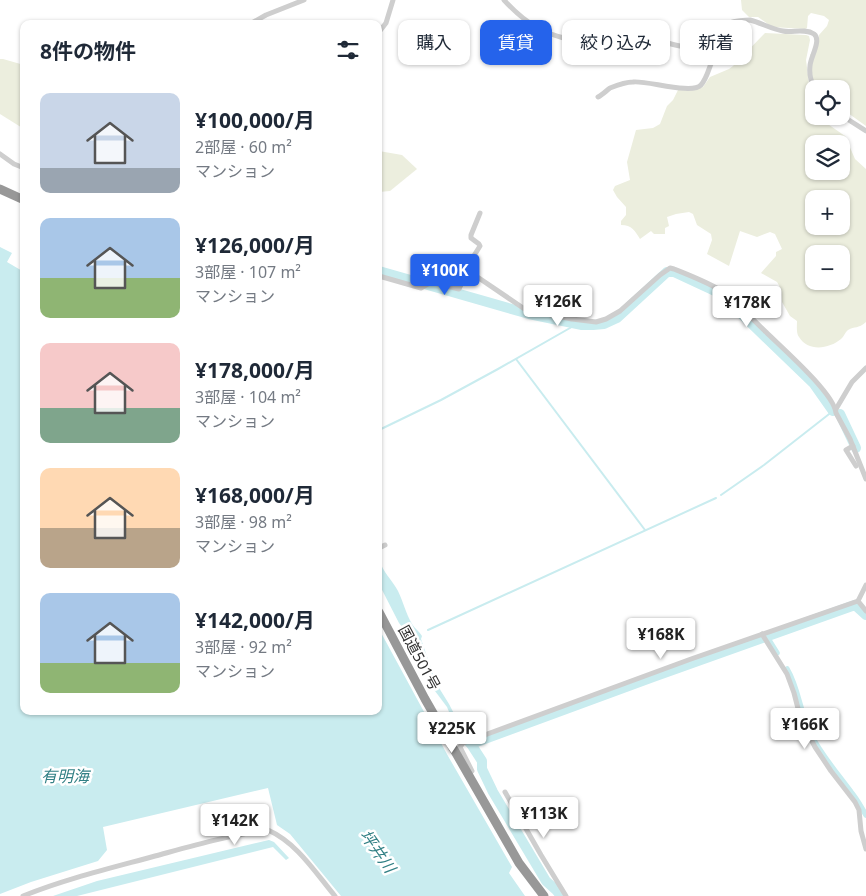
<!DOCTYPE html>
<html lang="ja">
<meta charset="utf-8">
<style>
body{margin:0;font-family:"Noto Sans","Noto Sans JP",sans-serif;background:#f6f6f7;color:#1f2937;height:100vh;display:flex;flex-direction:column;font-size:19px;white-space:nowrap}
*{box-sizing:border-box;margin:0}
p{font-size:16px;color:#747a83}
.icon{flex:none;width:28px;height:28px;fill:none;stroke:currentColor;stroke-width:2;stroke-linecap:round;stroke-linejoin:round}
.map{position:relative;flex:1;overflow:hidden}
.panel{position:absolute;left:20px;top:20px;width:362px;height:695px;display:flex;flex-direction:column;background:#fff;border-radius:10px;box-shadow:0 1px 4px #0004}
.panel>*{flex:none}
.guide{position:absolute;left:398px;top:20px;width:392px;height:45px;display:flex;gap:10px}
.fabs{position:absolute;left:805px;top:80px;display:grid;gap:10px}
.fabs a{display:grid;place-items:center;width:45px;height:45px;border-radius:10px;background:#fff;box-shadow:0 1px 4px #0004;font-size:25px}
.price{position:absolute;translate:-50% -42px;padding:0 11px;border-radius:5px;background:#fff;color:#222;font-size:16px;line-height:32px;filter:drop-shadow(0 1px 2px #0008)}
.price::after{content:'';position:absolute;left:50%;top:30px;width:15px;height:11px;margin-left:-8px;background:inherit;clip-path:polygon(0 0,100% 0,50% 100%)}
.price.selected{background:#2563eb;color:#fff}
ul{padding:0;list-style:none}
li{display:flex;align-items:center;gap:15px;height:125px;padding:0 20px}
li span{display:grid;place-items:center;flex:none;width:140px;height:100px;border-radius:10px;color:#555}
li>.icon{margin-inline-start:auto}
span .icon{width:60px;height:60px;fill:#fffc;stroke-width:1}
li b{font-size:21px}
h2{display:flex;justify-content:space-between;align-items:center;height:60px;padding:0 20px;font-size:21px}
.tag{padding:0 18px;border-radius:10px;background:#fff;box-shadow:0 1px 4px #0004;font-size:18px;line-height:45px}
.tag.selected{background:#2563eb;color:#fff}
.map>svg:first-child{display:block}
.green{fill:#eceede;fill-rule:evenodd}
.water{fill:#c9ecef}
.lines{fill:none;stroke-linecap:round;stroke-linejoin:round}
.stream{stroke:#c9ecef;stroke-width:2}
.canal{stroke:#c9ecef;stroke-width:5.5}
.river{stroke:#c9ecef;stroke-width:10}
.street{stroke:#cecece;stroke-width:5}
.highway{stroke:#989898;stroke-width:9}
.labels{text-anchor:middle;stroke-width:5;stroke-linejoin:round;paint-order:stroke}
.street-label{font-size:15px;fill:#313131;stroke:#fff}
.water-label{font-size:16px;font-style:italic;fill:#328085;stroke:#fff}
</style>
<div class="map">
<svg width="866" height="896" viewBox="0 0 866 896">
<rect width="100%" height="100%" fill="#fff"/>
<g class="green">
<polygon points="741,0 866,0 866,126 841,108 841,89 820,89 812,80 810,55 819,42 819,35 827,26 829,20 824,16 811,13 808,16 807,28 805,29 772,27 758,17 749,17 742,10"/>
<path d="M 765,33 L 806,35 L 809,36 L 810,40 L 806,60 L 809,83 L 814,90 L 814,116 L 824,116 L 822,120 L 845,136 L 855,159 L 866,169 L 866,322 C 858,329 855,326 848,330 C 845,332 844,337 841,339 C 829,349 808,352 799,337 C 796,333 797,326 797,321 L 790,316 L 782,302 L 781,289 L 777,282 L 761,273 L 776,256 L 776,252 L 782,249 L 775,234 L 770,232 L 757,237 L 740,231 L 729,266 L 707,254 L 712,240 L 711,234 L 697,225 L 693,214 L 689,212 L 676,214 L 667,217 L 669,226 L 665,228 L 665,234 L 654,234 L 651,231 L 640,239 C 635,231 632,225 621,225 L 621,221 L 626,215 L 626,207 L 617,197 L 613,190 L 615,186 L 630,180 L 627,162 L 636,130 L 653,128 L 660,124 L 667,106 L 673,100 L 678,90 L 695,89 L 703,87 L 710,77 L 729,69 L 733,66 ZM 814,144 L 841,144 L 841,171 L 814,171 ZM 814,199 L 841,199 L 841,226 L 814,226 ZM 814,254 L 841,254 L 841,281 L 814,281 Z"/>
<polygon points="0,59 3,59 24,65 24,129 0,114"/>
<polygon points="379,151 402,155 417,169 390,191 379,192"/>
</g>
<g class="water">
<polygon points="0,247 12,253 7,262 24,272 24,711 379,711 379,629 448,756 512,867 509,873 525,896 341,896 290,834 277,825 268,788 103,827 107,850 98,861 31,882 0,894"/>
<path d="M 379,560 C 383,572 392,580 398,591 C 403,601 406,614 412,624 C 415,629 419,631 422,636 L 421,639 L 436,683 L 449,704 L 463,731 L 461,732 L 454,724 L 447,707 L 435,691 L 422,662 L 411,645 L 409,631 L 403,628 L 399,623 L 379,584 Z"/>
<polygon points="269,840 274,842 289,858 286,860 273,847 77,896 53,896 97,881"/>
</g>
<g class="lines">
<g class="stream">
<polyline points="516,359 645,530"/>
<polyline points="379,430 441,400 498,369 577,324"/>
<polyline points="721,495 764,465 833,411"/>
<polyline points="428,630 716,498"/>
</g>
<g class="canal">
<polyline points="767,637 777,653"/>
<path d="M 787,669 C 799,689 800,714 811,735 C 822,756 837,773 851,792 C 857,799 861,807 866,815"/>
</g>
<g class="river">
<polyline points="379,271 529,314 582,325 593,325 604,324 617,318 667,272 674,272 717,292 727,300 814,384 833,411"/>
<polyline points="840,414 856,448"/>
<polyline points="457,721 465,739 471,744 482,761 482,769 493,792 546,881 556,890 561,896"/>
<polyline points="471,744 653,677 855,605 866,615"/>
</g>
<g class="street">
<path d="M 504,0 C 514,11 528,23 541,30 C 552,35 575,42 587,43 L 650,39 C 667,41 680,50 697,45 C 708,42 717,36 725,29 C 727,27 728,24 730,23 C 734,21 746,20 750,20 C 761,23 772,29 783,31 C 792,33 805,28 814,34 C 822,40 810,58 810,66 C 809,74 811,82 815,89"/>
<polyline points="250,24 266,15 304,0"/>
<polyline points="379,32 386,23 393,0"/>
<path d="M 598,97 C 602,95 606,91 610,88 C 615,86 627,82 633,82 C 646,80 692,95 701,85 C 708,77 709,66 714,57 C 720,45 728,35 736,25 L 734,23"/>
<polyline points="841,115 866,131"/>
<polyline points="0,154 14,164 24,168"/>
<polyline points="467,272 467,267 480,246 479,244 471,238 471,235 480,213"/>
<path d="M 379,276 L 421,288 L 431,282 L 459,289 L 466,274 L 467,272 L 470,272 L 526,310 L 572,319 L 596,322 L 606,319 L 620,311 L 660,275 L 670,268 L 674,269 C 689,275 707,282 720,290 C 737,302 751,318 766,332 C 781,347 834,393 836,413 L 850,439 L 866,479"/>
<polyline points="836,409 852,382 866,368"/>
<polyline points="853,446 846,450 856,466"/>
<polyline points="379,548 385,545"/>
<polyline points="858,601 866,611"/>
<polyline points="762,634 787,674 794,693 801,720 815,747 831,771 855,802 859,810 861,831 866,849"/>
<polyline points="468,775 472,771 460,747 463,743 691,659 858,601 866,585"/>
<polyline points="505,792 541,855 566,896"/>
<path d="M 23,896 C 65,879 111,868 155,856 C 192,846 230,835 268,830 C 297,843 315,872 335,896"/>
</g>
<g class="highway">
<polyline points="0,189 24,200"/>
<polyline points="379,612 425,699 519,863 544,896"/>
</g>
</g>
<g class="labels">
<g class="street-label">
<text transform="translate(419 658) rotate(62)" y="5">国道501号</text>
</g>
<g class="water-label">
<text x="65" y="782">有明海</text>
<text transform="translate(378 851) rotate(55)" y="6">坪井川</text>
</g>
</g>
</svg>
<div class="fabs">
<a><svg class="icon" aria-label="locate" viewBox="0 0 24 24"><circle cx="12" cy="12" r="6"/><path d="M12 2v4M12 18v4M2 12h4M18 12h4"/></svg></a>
<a><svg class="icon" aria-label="layers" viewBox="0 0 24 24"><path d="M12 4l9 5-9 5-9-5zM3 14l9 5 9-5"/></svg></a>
<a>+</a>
<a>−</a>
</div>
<b class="price selected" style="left:445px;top:296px">¥100K</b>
<b class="price" style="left:558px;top:327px">¥126K</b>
<b class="price" style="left:747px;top:328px">¥178K</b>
<b class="price" style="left:661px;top:660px">¥168K</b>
<b class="price" style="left:805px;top:750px">¥166K</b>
<b class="price" style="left:452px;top:754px">¥225K</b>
<b class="price" style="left:544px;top:839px">¥113K</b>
<b class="price" style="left:235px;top:846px">¥142K</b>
<div class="guide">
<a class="tag">購入</a>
<a class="tag selected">賃貸</a>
<a class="tag">絞り込み</a>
<a class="tag">新着</a>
</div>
<section class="panel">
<h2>8件の物件<svg class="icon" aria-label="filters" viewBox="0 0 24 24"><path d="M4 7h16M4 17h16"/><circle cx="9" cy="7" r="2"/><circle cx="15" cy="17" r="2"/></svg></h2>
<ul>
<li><span style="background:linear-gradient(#c9d6e8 75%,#9aa5b1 0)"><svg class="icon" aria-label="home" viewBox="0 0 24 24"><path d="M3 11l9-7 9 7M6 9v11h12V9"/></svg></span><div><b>¥100,000/月</b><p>2部屋 · 60 m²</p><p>マンション</p></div></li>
<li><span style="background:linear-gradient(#a9c7e8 60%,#8fb573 0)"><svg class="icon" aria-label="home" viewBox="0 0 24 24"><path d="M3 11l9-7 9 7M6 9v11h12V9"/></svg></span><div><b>¥126,000/月</b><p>3部屋 · 107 m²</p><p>マンション</p></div></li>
<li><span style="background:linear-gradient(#f6c9c9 65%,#7fa58c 0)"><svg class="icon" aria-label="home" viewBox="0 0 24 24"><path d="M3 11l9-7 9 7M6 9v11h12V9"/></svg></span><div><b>¥178,000/月</b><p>3部屋 · 104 m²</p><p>マンション</p></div></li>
<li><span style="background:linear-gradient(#ffd9b3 60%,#b9a48a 0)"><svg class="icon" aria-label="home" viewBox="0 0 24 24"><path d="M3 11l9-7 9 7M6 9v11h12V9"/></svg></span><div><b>¥168,000/月</b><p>3部屋 · 98 m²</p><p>マンション</p></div></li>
<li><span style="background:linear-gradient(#a9c7e8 70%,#8fb573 0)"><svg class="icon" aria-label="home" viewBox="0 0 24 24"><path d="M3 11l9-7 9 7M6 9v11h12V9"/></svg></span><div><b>¥142,000/月</b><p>3部屋 · 92 m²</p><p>マンション</p></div></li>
</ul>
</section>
</div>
